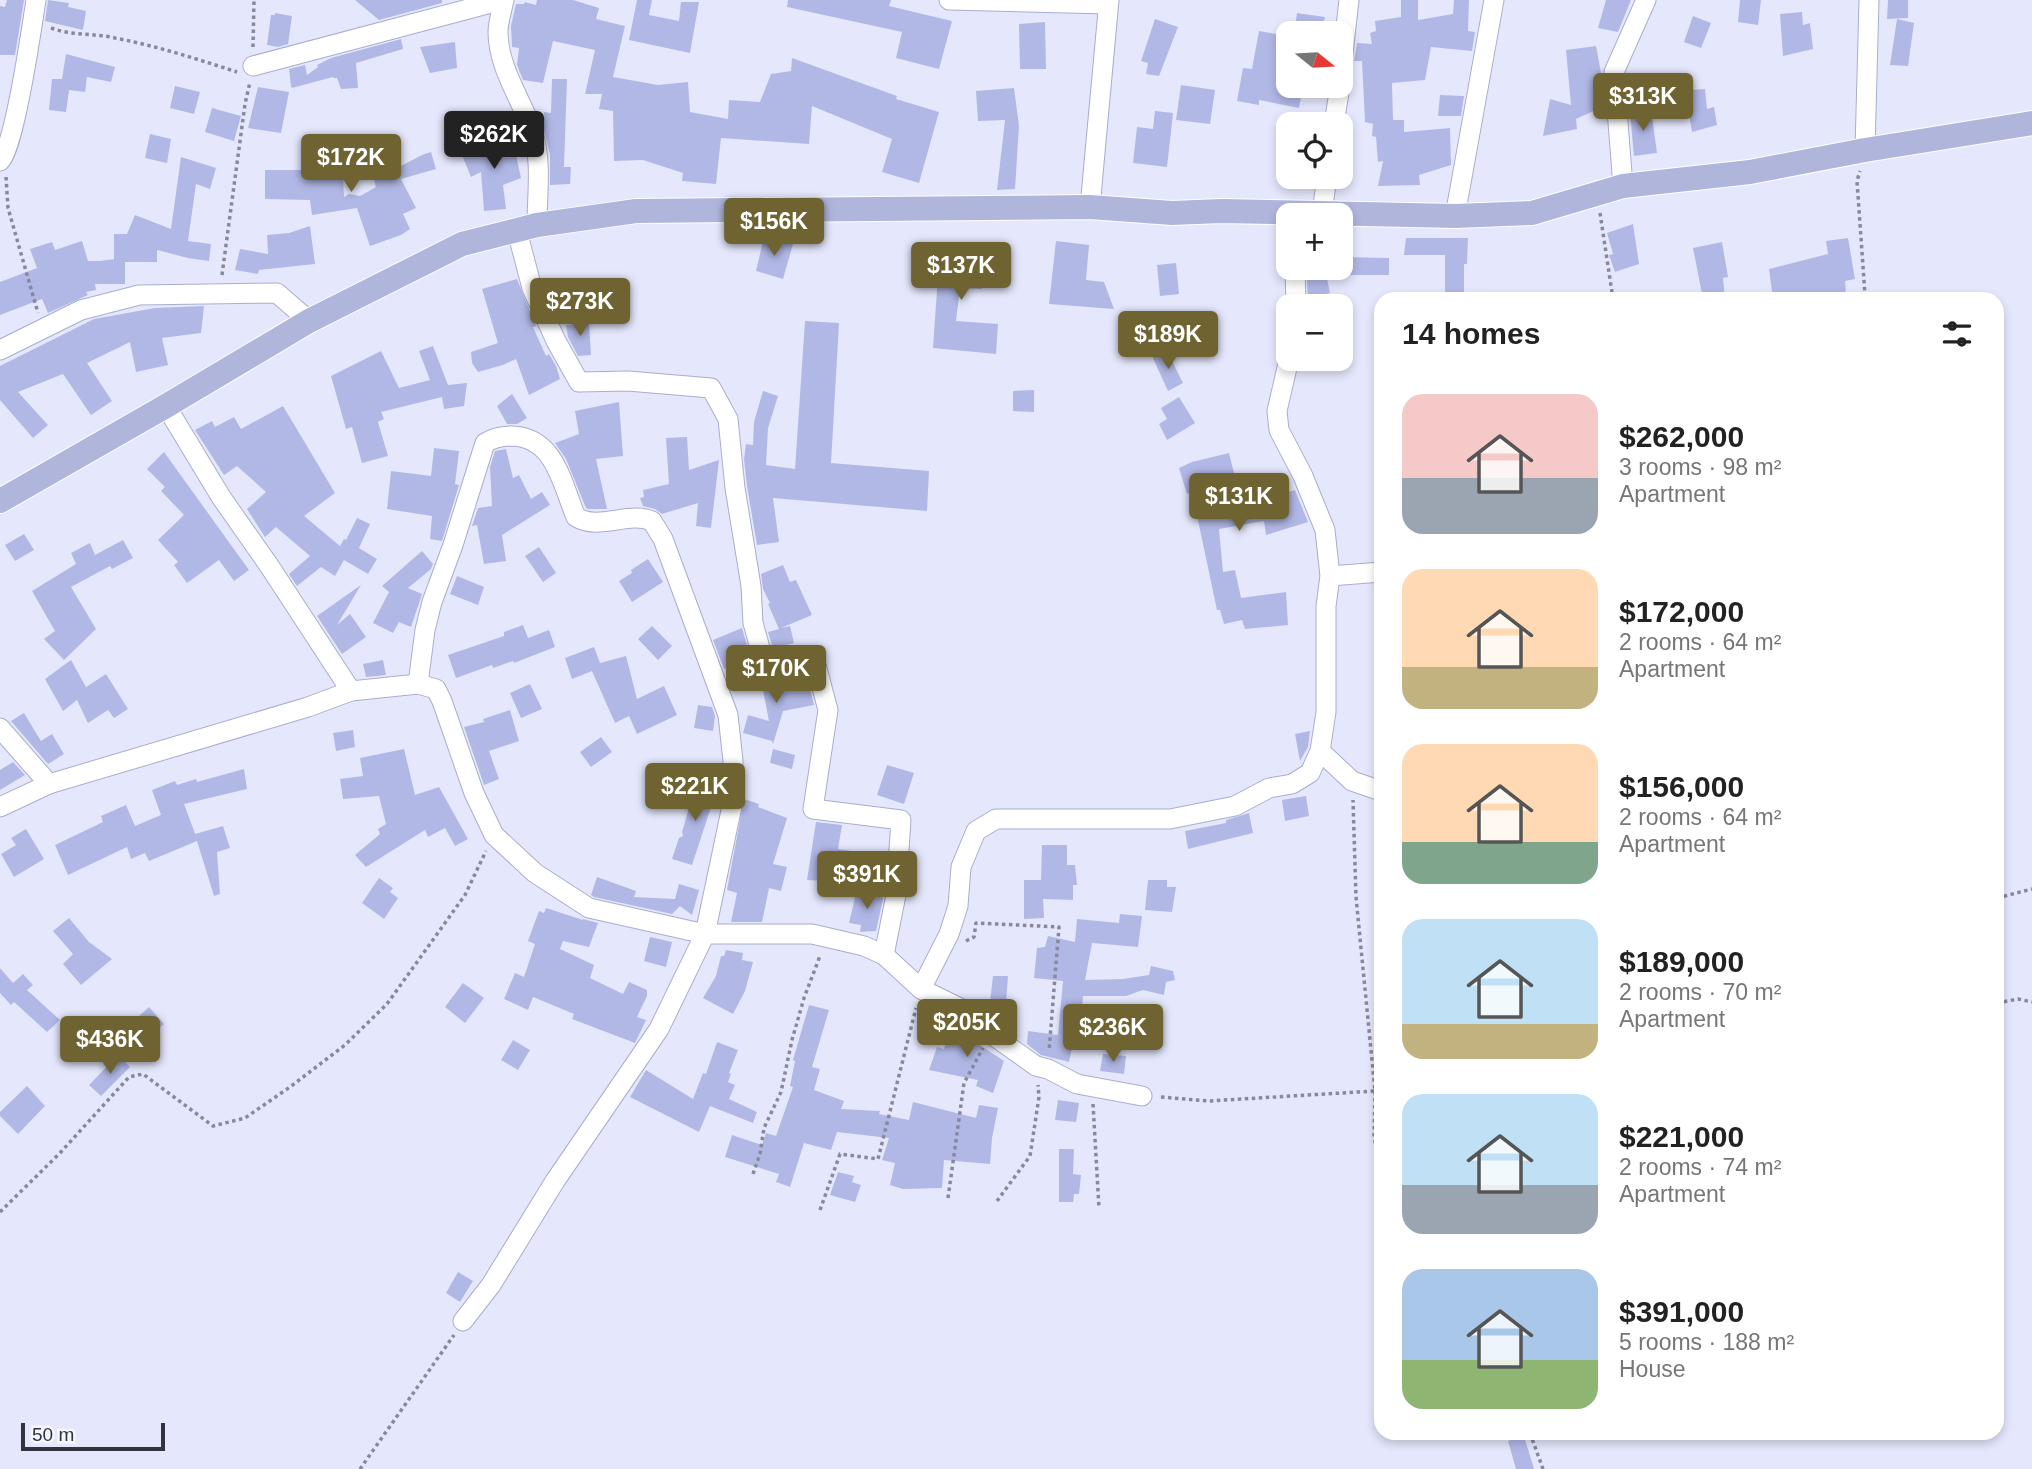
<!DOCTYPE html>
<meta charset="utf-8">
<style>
body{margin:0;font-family:Arial,sans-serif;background:#f6f6f6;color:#222;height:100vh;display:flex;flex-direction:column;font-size:26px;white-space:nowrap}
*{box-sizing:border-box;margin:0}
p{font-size:23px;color:#767676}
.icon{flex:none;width:38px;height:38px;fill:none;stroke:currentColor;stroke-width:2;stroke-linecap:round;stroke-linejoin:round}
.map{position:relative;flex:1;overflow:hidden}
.sheet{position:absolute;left:1374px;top:292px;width:630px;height:1148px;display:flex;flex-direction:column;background:#fff;border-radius:21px;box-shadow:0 4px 10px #0003}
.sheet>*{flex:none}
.needle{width:46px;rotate:108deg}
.buttons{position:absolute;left:1276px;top:21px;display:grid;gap:14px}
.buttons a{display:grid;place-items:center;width:77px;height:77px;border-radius:14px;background:#fff;box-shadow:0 4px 10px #0003;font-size:35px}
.scale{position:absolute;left:21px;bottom:18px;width:144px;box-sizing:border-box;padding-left:7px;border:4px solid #313340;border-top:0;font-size:19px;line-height:24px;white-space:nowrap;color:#313340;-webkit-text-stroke:5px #f5f7fe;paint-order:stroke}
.price{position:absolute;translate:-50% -60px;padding:0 16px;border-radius:7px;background:#6f6431;color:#fff;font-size:23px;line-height:46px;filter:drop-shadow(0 2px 4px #0008)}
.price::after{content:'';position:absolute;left:50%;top:42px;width:21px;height:16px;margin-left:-10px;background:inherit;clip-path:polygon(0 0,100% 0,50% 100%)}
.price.selected{background:#222;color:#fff}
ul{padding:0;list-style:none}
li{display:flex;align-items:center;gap:21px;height:175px;padding:0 28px}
li span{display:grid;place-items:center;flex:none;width:196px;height:140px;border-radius:21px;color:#555}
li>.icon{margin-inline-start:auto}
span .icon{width:84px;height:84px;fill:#fffc;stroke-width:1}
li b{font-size:30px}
h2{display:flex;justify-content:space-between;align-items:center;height:84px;padding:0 28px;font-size:30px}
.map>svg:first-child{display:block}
.building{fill:#b2b8e6}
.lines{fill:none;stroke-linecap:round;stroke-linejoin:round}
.minor-casing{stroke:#a8adce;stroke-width:21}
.major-casing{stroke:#fff;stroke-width:26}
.path{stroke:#87899a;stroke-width:3.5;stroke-dasharray:3.5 3.5;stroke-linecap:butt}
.minor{stroke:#fff;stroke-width:19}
.major{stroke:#b0b5dc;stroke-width:24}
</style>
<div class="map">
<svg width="2032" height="1469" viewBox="0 0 2032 1469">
<rect width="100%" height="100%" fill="#e5e8fd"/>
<g class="building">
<polygon points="7,0 24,0 15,55 0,55 0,6 5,7"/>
<polygon points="48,0 69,3 68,7 86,11 83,30 45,21"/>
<polygon points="355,0 442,0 442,3 379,20"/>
<polygon points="537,0 573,0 599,8 596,19 625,26 613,77 658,85 688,82 690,112 728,119 729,100 760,102 771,74 791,71 792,58 897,96 896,99 939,112 919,183 882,172 892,139 812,106 809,144 721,138 716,184 682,181 683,173 643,160 614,161 613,111 599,109 602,94 585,94 595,50 553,41 543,83 523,80 517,65 519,48 512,47 511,26 516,4 524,4 525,2 536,5"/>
<polygon points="637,0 652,0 649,15 679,21 681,2 699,2 690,53 629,40"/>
<polygon points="788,0 891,0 889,6 952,21 939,69 896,58 902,32 787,7"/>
<polygon points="1401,0 1418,0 1418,20 1453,14 1454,0 1469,0 1468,31 1475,32 1472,51 1431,47 1425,80 1392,83 1393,120 1404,120 1404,132 1450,128 1451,165 1419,175 1420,185 1378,186 1383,161 1378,162 1376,137 1372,136 1373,124 1365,122 1362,61 1354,61 1357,43 1372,44 1370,33 1376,31 1375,21 1401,17"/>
<polygon points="1606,0 1631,0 1618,32 1598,28"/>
<polygon points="1740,0 1761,0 1758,25 1738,22"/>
<polygon points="1888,0 1908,0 1908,18 1887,19"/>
<polygon points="1802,12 1803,25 1810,23 1813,49 1783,56 1780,14"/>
<polygon points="275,13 292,16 288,44 278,47 267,45 271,15 275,15"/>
<polygon points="1297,13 1325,17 1321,33 1294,33"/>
<polygon points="1693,16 1711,23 1701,48 1684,42"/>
<polygon points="1155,19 1178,27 1159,76 1146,74 1148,63 1141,61"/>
<polygon points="1897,19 1914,23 1908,66 1890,65"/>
<polygon points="1045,22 1046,69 1020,69 1019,24"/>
<polygon points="1259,31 1288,36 1288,86 1303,86 1299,108 1259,100 1259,105 1237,101 1243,68 1252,69"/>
<polygon points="401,39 403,49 356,63 358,88 341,89 337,78 333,78 333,77 292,88 291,86 289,69 305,65 307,75 318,67 317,65 331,58"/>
<polygon points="455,42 457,68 430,73 420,47"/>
<polygon points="1596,46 1602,78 1604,106 1576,119 1577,129 1543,136 1550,99 1571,105 1566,50"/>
<polygon points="66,54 115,67 111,82 87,77 85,92 69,90 66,112 49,110 52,79 62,79"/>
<polygon points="552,79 567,79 564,167 571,167 570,184 550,185 550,154 543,126 544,112 551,113"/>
<polygon points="1181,85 1215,90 1210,124 1176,120"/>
<polygon points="175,86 200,92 194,114 170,108"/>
<polygon points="258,87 289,92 281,133 248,128"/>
<polygon points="1014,88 1019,126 1015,189 997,190 1005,120 978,121 976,91"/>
<polygon points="1705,89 1707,109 1714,107 1717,125 1692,132 1689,114 1692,113 1689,90"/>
<polygon points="1440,95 1464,96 1461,116 1438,116"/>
<polygon points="212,108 241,116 234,141 205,132"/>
<polygon points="1651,109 1657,153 1634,156 1630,113"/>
<polygon points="1155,111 1173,113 1167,167 1133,163 1137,127 1153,129"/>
<polygon points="150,134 171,139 167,163 145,158"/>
<polygon points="512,136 521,178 503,185 506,209 484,211 481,172 471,177 462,155"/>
<polygon points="431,152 436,169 401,179 416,208 403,214 410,229 401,235 370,246 357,208 312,215 310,200 265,199 265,170 303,170 303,160 342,159 344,197 349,194 360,196 376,187 374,180 422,155"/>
<polygon points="181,157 216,168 210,189 196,184 188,241 211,244 209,261 188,258 157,250 157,262 125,262 125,284 95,284 96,290 86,292 88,295 48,313 42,299 0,315 0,282 37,268 30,249 52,242 55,250 82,241 88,261 100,261 114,259 114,234 127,234 135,215 171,229"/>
<polygon points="1633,224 1639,264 1615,272 1609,255 1613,254 1607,233"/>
<polygon points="310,226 315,264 259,270 258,274 235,270 240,249 268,254 267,235 289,233"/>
<polygon points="764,237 793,244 783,279 756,271"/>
<polygon points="1406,238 1468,238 1467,264 1464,264 1464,299 1445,299 1445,255 1404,255"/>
<polygon points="1848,238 1855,279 1845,281 1846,295 1816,299 1773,299 1769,269 1828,254 1826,241"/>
<polygon points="1056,241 1089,245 1086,280 1104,282 1114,309 1049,304"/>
<polygon points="1722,242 1728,277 1723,278 1725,299 1703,299 1693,248"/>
<polygon points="940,246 985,246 982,289 960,288 956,321 998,324 996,354 933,348"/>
<polygon points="1340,257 1389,258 1389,275 1340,275"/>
<polygon points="1176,263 1179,294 1160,296 1157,265"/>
<polygon points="1326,274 1330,293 1322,295 1325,306 1308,306 1307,277"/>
<polygon points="517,279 536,326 533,327 546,356 549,354 556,366 560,379 529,395 516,359 503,365 478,372 472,363 471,352 498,343 482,289"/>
<polygon points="555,290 565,313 558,316 548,294"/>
<polygon points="204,306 201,333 162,338 168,365 136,372 130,342 87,363 112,401 91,415 63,374 18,392 48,425 33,438 0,400 0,366 94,319 155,308"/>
<polygon points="805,321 839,323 831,463 929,471 927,511 773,498 779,542 757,545 747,486 744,459 746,444 753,445 754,422 763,391 778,396 768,428 766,465 795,469"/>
<polygon points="589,323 591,355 578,356 568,337 566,325"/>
<polygon points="433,346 448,385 467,383 464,406 444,409 442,397 381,412 384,419 378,422 388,456 362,463 352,427 346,429 331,376 381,351 399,388 430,380 419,351"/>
<polygon points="1167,351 1183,383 1168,391 1152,356"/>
<polygon points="1034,390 1034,412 1013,411 1013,391"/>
<polygon points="512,394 527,418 517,424 507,424 497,406"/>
<polygon points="1179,397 1195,423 1167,440 1159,424 1167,419 1161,408"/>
<polygon points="619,402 623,456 596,459 607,509 588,509 586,508 566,459 555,443 579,434 575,411"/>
<polygon points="283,406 335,493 304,516 340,546 344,539 346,540 357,518 370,524 359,548 377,559 368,574 344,560 335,576 321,567 297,586 289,574 310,556 276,527 265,537 247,509 266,492 237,466 224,475 195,430 212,421 215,427 234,417 241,429"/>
<polygon points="687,437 689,470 719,460 711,528 696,526 698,503 662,514 655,509 643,506 640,498 644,497 643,490 669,484 666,438"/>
<polygon points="434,448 459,451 455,484 459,485 442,541 430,539 432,516 387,509 391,471 431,476"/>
<polygon points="506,449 513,478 519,475 531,499 542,492 550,505 502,535 506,561 484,564 477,525 472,526 478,508 492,506 490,467 495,451"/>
<polygon points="164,452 249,570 234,581 219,560 187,583 174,565 178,562 158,540 184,515 161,491 165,487 147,469"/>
<polygon points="1229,453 1238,489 1275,477 1278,489 1287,486 1289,492 1295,490 1308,522 1266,535 1264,521 1219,529 1223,572 1235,570 1241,598 1286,592 1288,625 1245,629 1242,620 1224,624 1220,610 1217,610 1192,492 1187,494 1179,468 1192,462"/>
<polygon points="24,534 34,550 15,561 5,545"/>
<polygon points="123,540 133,558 112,569 110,566 71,587 96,629 64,660 44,639 55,631 32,591 76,564 71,553 90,543 95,555"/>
<polygon points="539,547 556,573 543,582 525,556"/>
<polygon points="422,551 433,564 431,569 408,588 422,594 411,627 399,622 393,633 373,623 389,592 382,586"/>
<polygon points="648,559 663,582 632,602 619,581 632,573 631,570"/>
<polygon points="783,565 790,582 796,580 812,615 781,628 790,626 794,643 777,648 773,648 768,632 779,629 768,604 770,603 763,589 761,574"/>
<polygon points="457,576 484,587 478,605 450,594"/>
<polygon points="361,585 337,625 350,614 366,637 342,654 317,616"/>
<polygon points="523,625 528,638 549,630 555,647 514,663 513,661 493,668 492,665 456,678 448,655 504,636 504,632"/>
<polygon points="652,626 672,646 658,660 638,639"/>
<polygon points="742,628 750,656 724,669 713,640"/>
<polygon points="594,647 600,663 626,656 637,699 664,686 677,715 637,734 629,716 615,723 592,671 572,679 565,658"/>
<polygon points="71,660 86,687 106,674 128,709 114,718 108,710 88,723 77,700 63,711 45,679"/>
<polygon points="383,660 386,675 366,677 363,664"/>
<polygon points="759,670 782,674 786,690 809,686 814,705 783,711 773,744 772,741 743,733 748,715 769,721"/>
<polygon points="530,684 542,709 521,718 510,693"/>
<polygon points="698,705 712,707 715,716 713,731 694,728"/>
<polygon points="510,710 519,741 489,751 499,779 484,785 464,727 484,722 483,719"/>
<polygon points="24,713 41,741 52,734 64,754 48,764 11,721"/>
<polygon points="353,730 355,747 336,751 333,733"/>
<polygon points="1310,731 1308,747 1300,761 1295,734"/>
<polygon points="601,737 612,752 591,767 580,752"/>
<polygon points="404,749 415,795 439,787 468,839 455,846 445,828 428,837 425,830 366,867 355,855 380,834 378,829 386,824 379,796 343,799 340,779 363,776 360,758"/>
<polygon points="773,749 795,755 792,769 770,763"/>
<polygon points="13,762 25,775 0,790 0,770"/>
<polygon points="887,765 914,773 904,804 877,795"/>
<polygon points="244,769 247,789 184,804 197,839 195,834 223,826 230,848 217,852 220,894 214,896 197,841 149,861 145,853 131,859 127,847 68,875 55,845 103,822 101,816 126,805 135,826 161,815 152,790 175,781 177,785 196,779 197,782"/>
<polygon points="697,781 717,789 692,865 672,859 679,838 683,836 682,832"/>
<polygon points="1306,796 1309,816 1285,821 1282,800"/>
<polygon points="744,799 759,804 758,807 787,818 773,864 787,867 781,891 769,888 762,922 731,922 737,893 727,890"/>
<polygon points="1249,813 1253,833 1188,849 1185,831 1226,823 1226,820"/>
<polygon points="816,822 842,825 838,849 865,853 859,883 807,880"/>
<polygon points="26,829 44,859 14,877 1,854 16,845 11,838"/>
<polygon points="1042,845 1067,845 1067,865 1075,865 1077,885 1073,885 1073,900 1043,899 1044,918 1024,919 1024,880 1041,880"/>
<polygon points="597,877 636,891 634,897 675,899 679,884 699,890 692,915 680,906 672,914 594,897 591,895"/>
<polygon points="379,878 393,888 390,892 398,898 384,919 362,903"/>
<polygon points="1148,880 1167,880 1167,887 1176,887 1172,912 1145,910"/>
<polygon points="856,893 881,895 883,899 876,931 860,932 861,925 849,923"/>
<polygon points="546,908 583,920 583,919 598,923 589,947 563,941 560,949 594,965 590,978 623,994 629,982 647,990 647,996 637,1017 646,1020 635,1043 572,1019 574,1014 533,997 528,1010 504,999 515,973 524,977 535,944 528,941 539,911 544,913"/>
<polygon points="1120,914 1142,916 1138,947 1092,943 1085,980 1123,979 1149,975 1151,966 1173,971 1175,980 1166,982 1164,995 1143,990 1126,996 1083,996 1079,1043 1073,1043 1069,1062 1041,1055 1027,1044 1028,1031 1058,1035 1063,981 1034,978 1037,948 1045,947 1048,936 1075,942 1077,919 1119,923"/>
<polygon points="69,918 89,942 112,959 81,985 63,964 73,954 53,931"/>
<polygon points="650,937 672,942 666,967 644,961"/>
<polygon points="726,950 743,953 742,960 753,962 745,991 733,1014 703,998 716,976 721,956 724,956"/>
<polygon points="0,968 13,983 23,974 33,985 27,990 60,1020 47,1032 14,1002 11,1005 0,993"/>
<polygon points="993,976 1008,976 1006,1003 990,1002"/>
<polygon points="463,983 484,998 465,1023 445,1007"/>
<polygon points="809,1005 829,1010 812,1067 820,1069 814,1090 844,1101 841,1109 880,1111 879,1114 909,1120 913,1102 976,1118 979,1105 998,1108 992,1138 990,1164 944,1160 942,1188 903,1189 890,1185 895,1163 882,1160 889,1138 837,1132 831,1150 804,1143 790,1187 776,1182 779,1174 725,1157 732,1135 762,1145 766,1133 776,1136 793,1087 790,1086 795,1061 793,1060"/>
<polygon points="149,1007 164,1024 152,1034 137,1018"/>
<polygon points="952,1022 962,1025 979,1040 978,1044 1004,1061 993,1093 976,1086 978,1080 929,1070 937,1047 944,1049"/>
<polygon points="513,1040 530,1050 518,1070 501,1060"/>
<polygon points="717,1042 738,1050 729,1073 731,1074 728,1082 735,1085 729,1099 757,1112 753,1123 710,1106 699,1132 630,1097 646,1070 693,1099 703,1073 706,1074"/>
<polygon points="1103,1054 1126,1056 1124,1074 1100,1071"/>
<polygon points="118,1055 130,1067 101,1096 89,1085"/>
<polygon points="27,1086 45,1106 18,1134 0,1116 0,1112"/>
<polygon points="1058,1100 1079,1103 1076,1122 1055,1120"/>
<polygon points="1059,1149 1074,1149 1073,1174 1081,1175 1079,1194 1074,1194 1073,1202 1059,1202"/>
<polygon points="838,1172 854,1176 852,1182 861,1185 855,1202 830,1195"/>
<polygon points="458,1272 473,1281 460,1302 446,1293"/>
<polygon points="1524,1436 1534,1469 1516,1469 1508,1441"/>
</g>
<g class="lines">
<g class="minor-casing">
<g id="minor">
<path d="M 504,0 C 502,10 498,22 498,32 C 498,68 522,100 533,133 C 542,162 537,195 537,225"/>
<polyline points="949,0 1108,4"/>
<polyline points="253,66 502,0"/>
<polyline points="1340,80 1349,0"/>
<polyline points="1334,124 1340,86"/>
<polyline points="1865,150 1869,0"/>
<path d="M 0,161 C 14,150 32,26 36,0"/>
<polyline points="1623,186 1614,72 1646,0"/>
<polyline points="1090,207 1109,0"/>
<polyline points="1322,212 1327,177"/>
<polyline points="1455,216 1494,0"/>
<polyline points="517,231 532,288 556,341 579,382 628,381 711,388 728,419 735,488 751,586 753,623 763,659 816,665 828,710 813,809 901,820 896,895 884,955"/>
<polyline points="1295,268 1296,306"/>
<polyline points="0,350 81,310 139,295 277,293 309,321"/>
<polyline points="166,406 221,497 270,567 351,691"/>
<polyline points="1330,576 1381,572"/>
<path d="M 418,684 L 425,630 L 432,602 L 453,545 L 485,443 C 493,438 502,436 512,436 C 555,437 562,484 576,517 C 599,531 628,511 652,521 L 663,539 L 728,715 L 733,761 L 732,806 L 705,934 L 659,1029 L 555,1181 L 491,1285 L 463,1321"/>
<polyline points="0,728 49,784"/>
<polyline points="1320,751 1352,781 1381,791"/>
<polyline points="0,807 49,784 308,707 351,691 418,684 436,689 442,701 474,793 494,835 535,873 589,908 705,934 812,934 864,946 884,955 921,989 962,1009 991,1034 1036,1066 1048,1069 1077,1084 1142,1096"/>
<polyline points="921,989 949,934 958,906 961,867 976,831 996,819 1170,819 1235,806 1269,788 1292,784 1310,773 1320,751 1326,712 1326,606 1330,576 1325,530 1303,476 1279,430 1277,411 1289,359"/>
</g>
</g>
<g class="major-casing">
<polyline id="major" points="0,501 166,406 309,321 462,244 537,225 636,211 1090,207 1172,213 1221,211 1455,216 1532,213 1623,186 1750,172 1865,150 2032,123"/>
</g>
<g class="path">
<path d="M 51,28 C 72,36 94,33 115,38 C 157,46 197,59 237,72"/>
<polyline points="253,47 254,0"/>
<polyline points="6,177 8,208 38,313"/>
<polyline points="1600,213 1613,299"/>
<polyline points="222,275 245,104 250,82"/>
<polyline points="1842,299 1865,295 1857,181 1860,171"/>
<polyline points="1997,898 2032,889"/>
<polyline points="966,941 974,937 976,923 1059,927 1049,1051"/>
<polyline points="1997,1003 2018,999 2032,1002"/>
<polyline points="1375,1091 1374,1138 1381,1161"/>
<polyline points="1161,1097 1208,1101 1375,1091 1356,897 1353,800"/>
<polyline points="1093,1104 1099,1208"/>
<polyline points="753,1174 760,1154 764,1128 781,1092 792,1040 804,998 820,956"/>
<polyline points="948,1198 964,1083 983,1048"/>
<polyline points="997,1201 1030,1156 1039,1097 1038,1085"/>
<polyline points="820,1210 840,1154 878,1159 916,1008"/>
<polyline points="0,1212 60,1153 129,1077 143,1074 213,1126 245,1118 290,1087 345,1045 387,1004 465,895 486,851"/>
<polyline points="1530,1433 1543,1469"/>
<polyline points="360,1469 454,1335"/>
</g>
<use href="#minor" class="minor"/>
<use href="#major" class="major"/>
</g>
</svg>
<div class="buttons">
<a><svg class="needle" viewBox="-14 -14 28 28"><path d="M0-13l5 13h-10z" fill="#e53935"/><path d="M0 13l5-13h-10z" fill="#767676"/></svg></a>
<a><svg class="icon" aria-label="locate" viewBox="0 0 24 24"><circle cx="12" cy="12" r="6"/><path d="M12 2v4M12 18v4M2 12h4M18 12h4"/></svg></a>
<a>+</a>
<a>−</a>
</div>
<div class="scale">50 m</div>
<b class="price" style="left:1643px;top:133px">$313K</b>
<b class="price selected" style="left:494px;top:171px">$262K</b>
<b class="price" style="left:351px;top:194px">$172K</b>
<b class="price" style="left:774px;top:258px">$156K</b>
<b class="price" style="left:961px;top:302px">$137K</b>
<b class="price" style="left:580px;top:338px">$273K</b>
<b class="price" style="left:1168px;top:371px">$189K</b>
<b class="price" style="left:1239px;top:533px">$131K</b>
<b class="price" style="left:776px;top:705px">$170K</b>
<b class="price" style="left:695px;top:823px">$221K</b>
<b class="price" style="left:867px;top:911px">$391K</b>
<b class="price" style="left:967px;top:1059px">$205K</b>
<b class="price" style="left:1113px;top:1064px">$236K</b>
<b class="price" style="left:110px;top:1076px">$436K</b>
<section class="sheet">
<h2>14 homes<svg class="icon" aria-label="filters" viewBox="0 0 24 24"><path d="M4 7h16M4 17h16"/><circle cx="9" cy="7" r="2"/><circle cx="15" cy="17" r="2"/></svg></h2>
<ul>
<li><span style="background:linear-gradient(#f6c9c9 60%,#9aa5b1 0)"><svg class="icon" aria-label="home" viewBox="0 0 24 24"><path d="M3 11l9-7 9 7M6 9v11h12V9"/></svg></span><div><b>$262,000</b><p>3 rooms · 98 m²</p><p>Apartment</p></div></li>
<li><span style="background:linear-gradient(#ffd9b3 70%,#c2b280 0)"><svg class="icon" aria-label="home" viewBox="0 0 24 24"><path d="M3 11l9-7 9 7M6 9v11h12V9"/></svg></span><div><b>$172,000</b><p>2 rooms · 64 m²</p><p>Apartment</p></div></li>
<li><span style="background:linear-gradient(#ffd9b3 70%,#7fa58c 0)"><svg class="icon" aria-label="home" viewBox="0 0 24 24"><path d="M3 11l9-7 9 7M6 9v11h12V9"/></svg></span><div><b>$156,000</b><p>2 rooms · 64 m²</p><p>Apartment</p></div></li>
<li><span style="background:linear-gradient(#bfe0f5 75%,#c2b280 0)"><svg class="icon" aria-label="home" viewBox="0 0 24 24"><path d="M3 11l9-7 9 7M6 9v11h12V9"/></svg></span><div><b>$189,000</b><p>2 rooms · 70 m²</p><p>Apartment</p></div></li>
<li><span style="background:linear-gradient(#bfe0f5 65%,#9aa5b1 0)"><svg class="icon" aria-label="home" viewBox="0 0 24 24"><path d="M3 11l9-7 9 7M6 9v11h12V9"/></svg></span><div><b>$221,000</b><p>2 rooms · 74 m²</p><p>Apartment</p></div></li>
<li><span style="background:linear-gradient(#a9c7e8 65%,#8fb573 0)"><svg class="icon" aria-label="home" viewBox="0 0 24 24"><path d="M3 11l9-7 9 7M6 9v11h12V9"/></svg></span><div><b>$391,000</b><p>5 rooms · 188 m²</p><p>House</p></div></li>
</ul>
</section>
</div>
